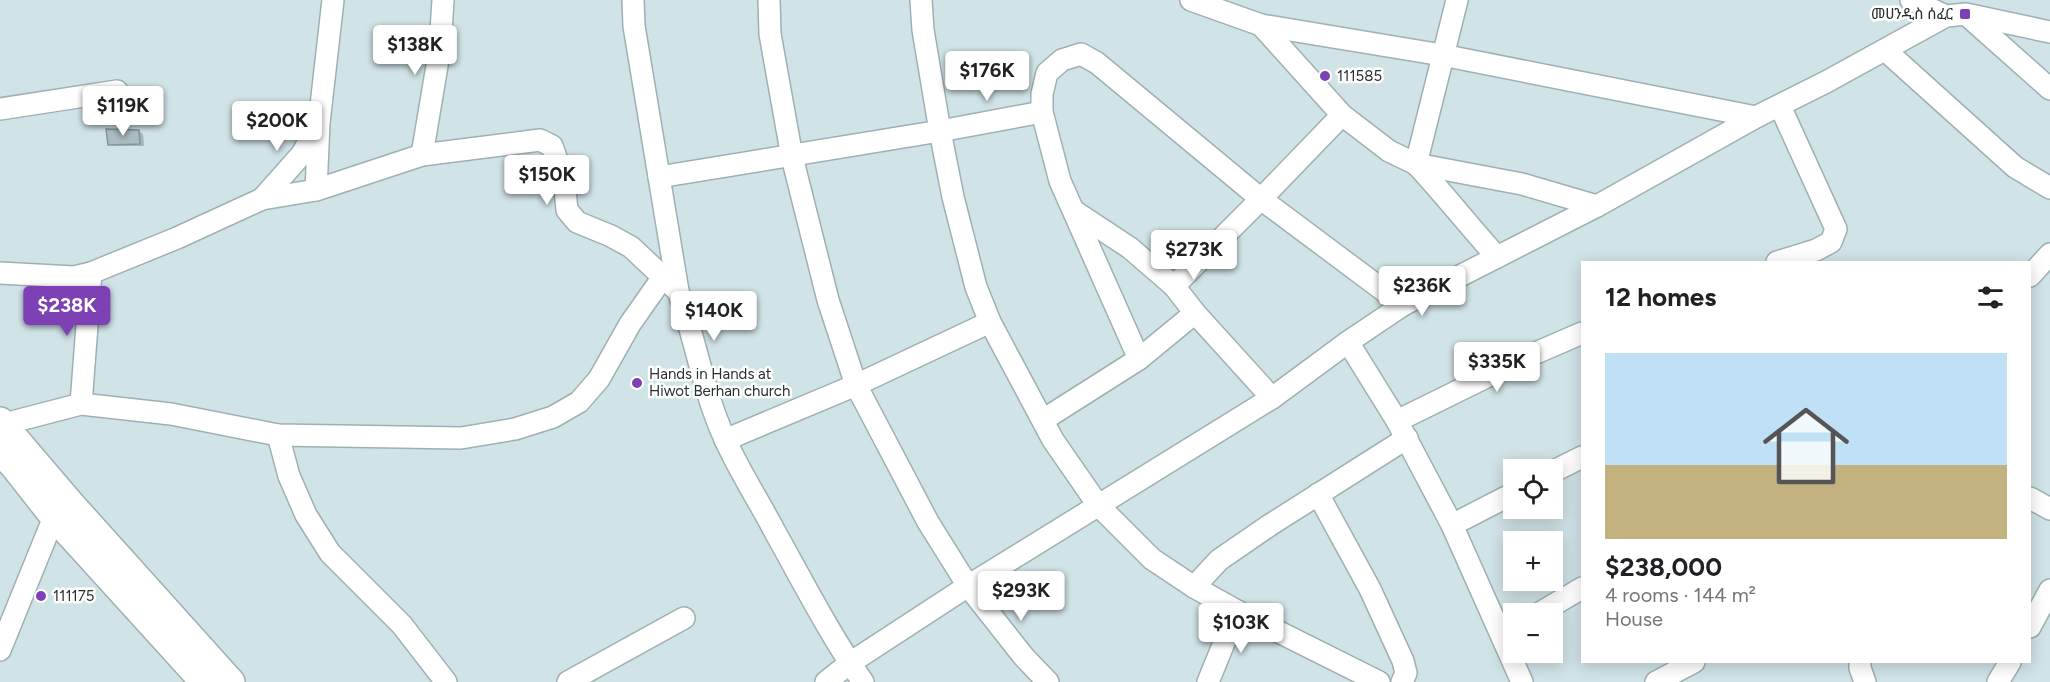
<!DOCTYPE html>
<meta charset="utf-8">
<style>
body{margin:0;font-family:Figtree,"Noto Sans Ethiopic",sans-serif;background:#f2f2f2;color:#202124;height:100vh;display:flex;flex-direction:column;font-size:22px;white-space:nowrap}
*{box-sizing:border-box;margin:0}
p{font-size:20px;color:#757577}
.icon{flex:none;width:33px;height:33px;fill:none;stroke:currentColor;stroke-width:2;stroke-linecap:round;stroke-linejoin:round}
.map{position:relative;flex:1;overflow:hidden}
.side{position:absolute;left:1581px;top:261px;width:450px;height:402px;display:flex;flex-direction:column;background:#fff;border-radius:0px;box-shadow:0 3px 15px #0003}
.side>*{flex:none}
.tools{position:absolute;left:1503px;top:459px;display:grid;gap:12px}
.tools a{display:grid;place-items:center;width:60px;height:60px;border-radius:0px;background:#fff;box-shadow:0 3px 15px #0003;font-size:30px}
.price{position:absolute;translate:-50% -51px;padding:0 14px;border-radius:6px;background:#fff;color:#222;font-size:20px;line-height:39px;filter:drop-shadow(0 2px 3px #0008)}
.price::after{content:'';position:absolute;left:50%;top:36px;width:18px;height:14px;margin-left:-9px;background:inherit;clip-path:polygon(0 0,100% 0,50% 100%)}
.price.selected{background:#7e40b5;color:#fff}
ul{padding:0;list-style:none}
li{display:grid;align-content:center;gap:12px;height:318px;padding:0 24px}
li+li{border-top:2px solid #e0e0e0}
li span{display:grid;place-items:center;height:186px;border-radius:0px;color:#555}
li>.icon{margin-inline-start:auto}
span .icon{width:108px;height:108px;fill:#fffc;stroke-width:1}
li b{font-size:26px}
h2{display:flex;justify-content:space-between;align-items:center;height:72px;padding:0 24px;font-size:26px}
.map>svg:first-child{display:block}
.shadow{fill:#0003}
.building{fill:#acbcc4;stroke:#85959c;stroke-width:1.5}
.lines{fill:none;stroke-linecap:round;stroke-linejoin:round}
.minor-casing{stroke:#9eb0b3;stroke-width:24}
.major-casing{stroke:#9eb0b3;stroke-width:30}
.minor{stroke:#fff;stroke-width:21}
.major{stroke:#fff;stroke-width:27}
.poi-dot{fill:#7e40b5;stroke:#fff;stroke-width:2}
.labels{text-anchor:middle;stroke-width:5;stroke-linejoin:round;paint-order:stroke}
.poi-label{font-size:15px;fill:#282f30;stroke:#fff;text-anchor:start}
</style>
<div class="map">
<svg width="2050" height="682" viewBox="0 0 2050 682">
<rect width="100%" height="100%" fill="#d0e3e7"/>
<polygon class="shadow" points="138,131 143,134 144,146 114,146 109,144"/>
<polygon class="building" points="106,129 139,130 140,144 108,145"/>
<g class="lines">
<g class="minor-casing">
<g id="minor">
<path d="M 633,0 L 634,26 L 678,291 C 696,340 703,392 725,439 C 739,471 759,501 775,532 C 803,582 830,635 863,682"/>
<polyline points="769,0 770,34 792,157 828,300 856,385 928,522 968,586 1024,657 1048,682"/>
<polyline points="921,0 923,30 940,131 953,197 976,287 990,322 1053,440 1098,505 1152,559 1194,587 1237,611 1379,682"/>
<polyline points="1191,0 1261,25 1442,55 1756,117"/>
<polyline points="1911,0 1946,16"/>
<polyline points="1969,17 2050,89"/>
<polyline points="1261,25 1342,115 1389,151 1416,164 1522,184 1597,206"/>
<polyline points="1885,50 2015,167 2050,188"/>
<polyline points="0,109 117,91"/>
<polyline points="422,155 440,48 443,0"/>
<polyline points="1416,164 1457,0"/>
<path d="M 1416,164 C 1444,194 1469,226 1497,257"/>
<polyline points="659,177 940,131 1042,112"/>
<polyline points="316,190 319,123 333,0"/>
<polyline points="262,199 302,154 317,126"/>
<polyline points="1074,211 1130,248 1174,286 1195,313 1272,398"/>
<polyline points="1777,262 1816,250 1831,242 1836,229 1780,106"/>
<polyline points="0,273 74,277 91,273 177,238 262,199 316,190 422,155 540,140 552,146 564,180 567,210 577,222 611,236 631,247 678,291"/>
<polyline points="2030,276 2050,254"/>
<polyline points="1174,286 1261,199 1342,115"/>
<polyline points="1348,342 1397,421 1452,525 1522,682"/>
<polyline points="1139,359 1060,181 1042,112 1042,94 1047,73 1062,60 1081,54 1097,63 1261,199 1403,305"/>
<polyline points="81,404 91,273"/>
<polyline points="1043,420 1139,359 1195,313"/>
<polyline points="1397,421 1529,356 1582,333"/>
<polyline points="4,424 81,404 171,414 278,435 461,438 515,429 553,417 579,402 599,379 630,324 663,277"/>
<polyline points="278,435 289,476 306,515 330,553 402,625 446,682"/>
<polyline points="725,440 856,385 990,322"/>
<polyline points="1552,472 1582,457"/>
<polyline points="1318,494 1370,589 1403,661 1406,673 1402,682"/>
<polyline points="2030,498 2050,509"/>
<polyline points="1452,525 1514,493"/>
<polyline points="1194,587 1219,560 1270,525 1407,438"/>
<polyline points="1538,614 1582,588"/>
<polyline points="2030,627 2050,590"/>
<polyline points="0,650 54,517 65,508"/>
<polyline points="1860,662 1860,668 1865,682"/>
<polyline points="568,682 684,618"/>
<polyline points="826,682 850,663 968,586 1272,398 1348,342 1403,305 1597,206 1756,117 1826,82 1946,16 1966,14 2050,32"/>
<polyline points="1208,682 1237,611"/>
<polyline points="1656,682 1694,662"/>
<polyline points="1998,682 2010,662"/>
</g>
</g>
<g class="major-casing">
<g id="major">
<polyline points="0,421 70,503 231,682"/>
<polyline points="0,452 13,465 54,517 204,682"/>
</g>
</g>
<use href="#minor" class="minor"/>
<use href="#major" class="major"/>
</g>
<g class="poi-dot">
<rect x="1959" y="8" width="12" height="12" rx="3"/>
<circle cx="1325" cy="76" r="6"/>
<circle cx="637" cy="383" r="6"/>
<circle cx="41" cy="596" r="6"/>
</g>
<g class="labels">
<g class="poi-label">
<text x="1953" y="19" text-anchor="end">መሀንዲስ ሰፈር</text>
<text x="1337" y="81">111585</text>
<text x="649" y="379">Hands in Hands at<tspan x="649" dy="17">Hiwot Berhan church</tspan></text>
<text x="53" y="601">111175</text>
</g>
</g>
</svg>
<div class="tools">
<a><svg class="icon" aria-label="locate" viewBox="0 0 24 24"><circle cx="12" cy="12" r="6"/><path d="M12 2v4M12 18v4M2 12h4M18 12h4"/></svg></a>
<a>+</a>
<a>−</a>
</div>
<b class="price" style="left:415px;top:76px">$138K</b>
<b class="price" style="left:987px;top:102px">$176K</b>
<b class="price" style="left:123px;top:137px">$119K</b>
<b class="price" style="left:277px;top:152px">$200K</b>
<b class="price" style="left:547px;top:206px">$150K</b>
<b class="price" style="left:1194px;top:281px">$273K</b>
<b class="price" style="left:1422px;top:317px">$236K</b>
<b class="price selected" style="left:67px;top:337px">$238K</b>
<b class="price" style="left:714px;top:342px">$140K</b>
<b class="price" style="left:1497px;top:393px">$335K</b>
<b class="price" style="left:1021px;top:622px">$293K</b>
<b class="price" style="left:1241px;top:654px">$103K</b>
<section class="side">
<h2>12 homes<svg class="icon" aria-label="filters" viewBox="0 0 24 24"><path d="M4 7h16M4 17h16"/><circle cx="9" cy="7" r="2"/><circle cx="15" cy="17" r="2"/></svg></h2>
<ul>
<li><span style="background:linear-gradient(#bfe0f5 60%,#c2b280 0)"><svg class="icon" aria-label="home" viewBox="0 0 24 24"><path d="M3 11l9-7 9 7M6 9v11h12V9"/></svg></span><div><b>$238,000</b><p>4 rooms · 144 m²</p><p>House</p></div></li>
</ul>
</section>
</div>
